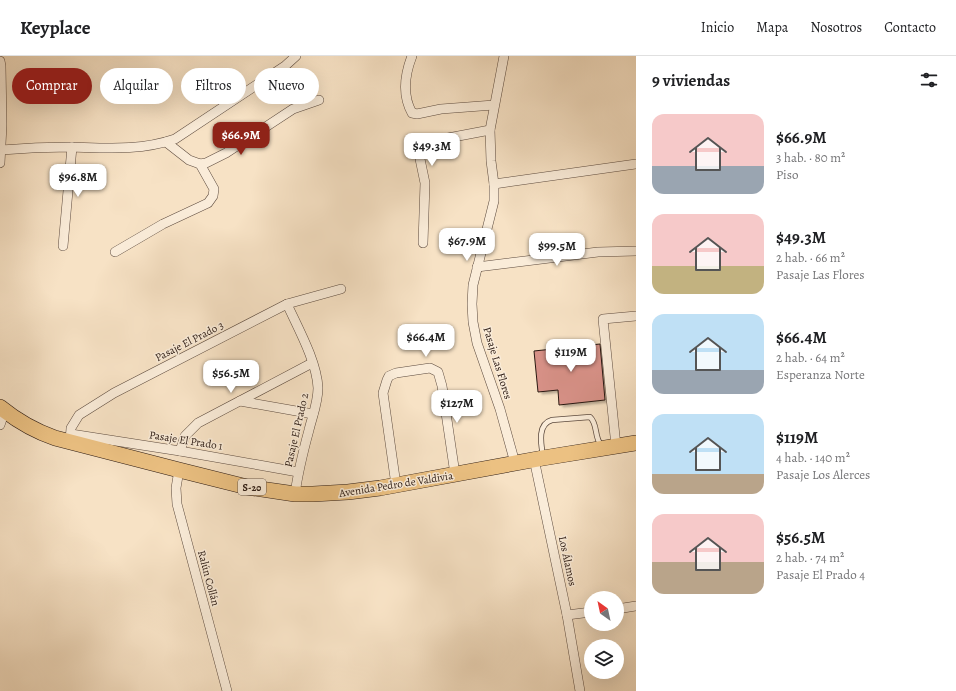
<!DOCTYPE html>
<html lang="es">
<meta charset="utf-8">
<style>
body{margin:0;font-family:Alegreya,serif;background:#f6f6f6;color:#202124;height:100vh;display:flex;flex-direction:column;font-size:15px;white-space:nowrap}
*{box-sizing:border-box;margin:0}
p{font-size:13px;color:#757577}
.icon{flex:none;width:22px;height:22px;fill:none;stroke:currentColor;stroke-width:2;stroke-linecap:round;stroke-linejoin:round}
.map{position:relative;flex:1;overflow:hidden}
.drawer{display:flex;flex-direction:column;background:#fff;width:320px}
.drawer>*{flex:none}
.hud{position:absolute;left:12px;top:12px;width:380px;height:36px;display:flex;gap:8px}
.needle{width:26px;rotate:327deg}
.tools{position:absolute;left:584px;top:535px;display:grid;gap:8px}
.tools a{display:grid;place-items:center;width:40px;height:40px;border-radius:50%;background:#fff;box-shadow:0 4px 16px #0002;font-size:20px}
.price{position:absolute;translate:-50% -34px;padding:0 9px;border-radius:8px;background:#fff;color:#222;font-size:13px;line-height:26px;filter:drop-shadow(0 1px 2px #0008)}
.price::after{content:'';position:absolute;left:50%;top:24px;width:12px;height:9px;margin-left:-6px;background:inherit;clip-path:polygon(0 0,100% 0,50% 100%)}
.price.on{background:#8f2418;color:#fff}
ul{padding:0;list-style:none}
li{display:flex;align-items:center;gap:12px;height:100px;padding:0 16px}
li span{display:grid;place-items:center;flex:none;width:112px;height:80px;border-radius:12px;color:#555}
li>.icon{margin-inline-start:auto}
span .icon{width:48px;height:48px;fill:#fffc;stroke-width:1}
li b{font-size:17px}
h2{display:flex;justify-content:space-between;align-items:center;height:48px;padding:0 16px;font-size:17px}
.pill{padding:0 14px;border-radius:18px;background:#fff;box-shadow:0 4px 16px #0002;font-size:14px;line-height:36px}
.pill.on{background:#8f2418;color:#fff}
header{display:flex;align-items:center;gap:24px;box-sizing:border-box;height:56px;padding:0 20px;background:#fff;border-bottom:1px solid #e0e0e0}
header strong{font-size:19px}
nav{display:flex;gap:22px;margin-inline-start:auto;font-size:14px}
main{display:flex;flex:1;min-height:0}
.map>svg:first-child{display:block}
.building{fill:#d69086;stroke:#291811;filter:url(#shadow)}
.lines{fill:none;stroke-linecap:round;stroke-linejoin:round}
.lane-casing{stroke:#5c4a3e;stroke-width:6}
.street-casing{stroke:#5c4a3e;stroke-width:10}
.primary-casing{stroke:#291811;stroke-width:16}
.lane{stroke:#faecd9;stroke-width:4.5}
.street{stroke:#faecd9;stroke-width:9}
.primary{stroke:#ecc182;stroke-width:15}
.labels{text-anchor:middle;stroke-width:3;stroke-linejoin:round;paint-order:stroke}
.shield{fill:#faecd9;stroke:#68584d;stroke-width:1}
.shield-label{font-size:10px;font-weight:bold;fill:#291811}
.street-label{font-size:11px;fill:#291811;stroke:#faecd9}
</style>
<header>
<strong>Keyplace</strong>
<nav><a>Inicio</a><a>Mapa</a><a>Nosotros</a><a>Contacto</a></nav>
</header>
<main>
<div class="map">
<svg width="636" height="635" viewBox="0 0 636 635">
<defs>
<filter id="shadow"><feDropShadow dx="4" dy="2" stdDeviation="1" flood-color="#0004"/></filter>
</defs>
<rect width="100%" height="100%" fill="#f7e2c5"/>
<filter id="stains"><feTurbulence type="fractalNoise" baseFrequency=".005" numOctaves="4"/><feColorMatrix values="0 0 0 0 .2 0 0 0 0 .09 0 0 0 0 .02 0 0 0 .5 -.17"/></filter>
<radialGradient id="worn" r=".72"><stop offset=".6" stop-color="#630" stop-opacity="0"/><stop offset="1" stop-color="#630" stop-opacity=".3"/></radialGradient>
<polygon class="building" points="600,288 605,344 559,349 558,334 538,336 534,295"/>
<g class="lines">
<g class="lane-casing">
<path id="lane" d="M 543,400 C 541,388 537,368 552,364 L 590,361 C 598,368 594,381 601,389"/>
</g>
<g class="street-casing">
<g id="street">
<path d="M 412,0 C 405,18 402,39 412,57 L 417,58 L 441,53 L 494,49"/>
<polyline points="504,0 490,74 491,105 494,128 494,145 473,229 472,248 473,266 477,287 500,353 515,407"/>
<polyline points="0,5 1,10 2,69 0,107"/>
<polyline points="166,86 189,104 200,108 206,107 226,97 293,53 319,44"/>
<path d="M 1,94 C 24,92 48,91 71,91 C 107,92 140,95 175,83 L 285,10 L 296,0"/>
<polyline points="494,128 636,108"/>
<polyline points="423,187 425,127 420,103 421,91 427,86 490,74"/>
<polyline points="63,190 72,91"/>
<polyline points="115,196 163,168 208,147 213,140 214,133 200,108"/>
<polyline points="477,211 598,196 636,195"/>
<path d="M 287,248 C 298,272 317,306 318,332 C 318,347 312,361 309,374 C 303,396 298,416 295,438"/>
<polyline points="240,345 313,358"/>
<polyline points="0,369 5,354"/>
<polyline points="71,378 180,395 298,416"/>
<polyline points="70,386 71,372 79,359 114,337 287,248 341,233"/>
<polyline points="616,390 603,263 636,260"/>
<polyline points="180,395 185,380 198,367 312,307"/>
<polyline points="534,403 567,559 580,635"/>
<polyline points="179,414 176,432 177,448 227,635"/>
<polyline points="396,429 383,337 387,324 389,320 396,317 430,312 438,316 442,330 455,418"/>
<polyline points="617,553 636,550"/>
<polyline points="567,559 591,556"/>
</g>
</g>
<g class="primary-casing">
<path id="primary" d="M 0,351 C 16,364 35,375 55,382 L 179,414 L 247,431 L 295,438 L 313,438 L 348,436 L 380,432 L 543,402 L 636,387"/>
</g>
<use href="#lane" class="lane"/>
<use href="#street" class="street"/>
<use href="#primary" class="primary"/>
</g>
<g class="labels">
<rect class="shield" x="238" y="423" width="28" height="16" rx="3"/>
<g class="shield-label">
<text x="252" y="435">S-20</text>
</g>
<g class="street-label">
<text transform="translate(189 285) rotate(-27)" y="4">Pasaje El Prado 3</text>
<text transform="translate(498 307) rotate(73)" y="4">Pasaje Las Flores</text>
<text transform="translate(296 374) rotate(-77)" y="4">Pasaje El Prado 2</text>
<text transform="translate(186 384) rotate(9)" y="4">Pasaje El Prado 1</text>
<text transform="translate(396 428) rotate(-9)" y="4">Avenida Pedro de Valdivia</text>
<text transform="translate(568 505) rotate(78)" y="4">Los Álamos</text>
<text transform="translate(209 522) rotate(75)" y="4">Ralún Collán</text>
</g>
</g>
<rect width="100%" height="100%" filter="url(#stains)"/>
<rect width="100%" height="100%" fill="url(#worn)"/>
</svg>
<div class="tools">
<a><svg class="needle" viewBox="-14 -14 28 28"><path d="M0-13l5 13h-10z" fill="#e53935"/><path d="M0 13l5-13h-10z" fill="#757577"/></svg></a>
<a><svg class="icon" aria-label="layers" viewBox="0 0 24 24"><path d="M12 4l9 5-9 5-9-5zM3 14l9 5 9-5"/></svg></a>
</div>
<b class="price on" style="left:241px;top:100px">$66.9M</b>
<b class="price" style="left:432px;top:111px">$49.3M</b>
<b class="price" style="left:78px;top:142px">$96.8M</b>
<b class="price" style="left:467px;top:206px">$67.9M</b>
<b class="price" style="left:557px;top:211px">$99.5M</b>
<b class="price" style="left:426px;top:302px">$66.4M</b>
<b class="price" style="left:571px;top:317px">$119M</b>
<b class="price" style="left:231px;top:338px">$56.5M</b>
<b class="price" style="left:457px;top:368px">$127M</b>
<div class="hud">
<a class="pill on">Comprar</a>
<a class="pill">Alquilar</a>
<a class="pill">Filtros</a>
<a class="pill">Nuevo</a>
</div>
</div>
<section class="drawer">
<h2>9 viviendas<svg class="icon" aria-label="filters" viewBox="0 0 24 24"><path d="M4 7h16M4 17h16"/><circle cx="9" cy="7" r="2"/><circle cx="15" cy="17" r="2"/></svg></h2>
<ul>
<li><span style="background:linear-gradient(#f6c9c9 65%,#9aa5b1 0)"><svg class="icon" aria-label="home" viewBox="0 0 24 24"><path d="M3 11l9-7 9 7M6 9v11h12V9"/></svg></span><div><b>$66.9M</b><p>3 hab. · 80 m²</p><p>Piso</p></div></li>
<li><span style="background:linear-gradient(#f6c9c9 65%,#c2b280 0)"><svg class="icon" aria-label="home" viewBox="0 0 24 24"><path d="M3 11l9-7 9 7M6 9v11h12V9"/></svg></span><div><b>$49.3M</b><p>2 hab. · 66 m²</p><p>Pasaje Las Flores</p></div></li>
<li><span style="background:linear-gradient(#bfe0f5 70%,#9aa5b1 0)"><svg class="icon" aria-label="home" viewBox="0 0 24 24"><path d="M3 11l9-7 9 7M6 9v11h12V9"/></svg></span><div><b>$66.4M</b><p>2 hab. · 64 m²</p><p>Esperanza Norte</p></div></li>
<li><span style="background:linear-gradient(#bfe0f5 75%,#b9a48a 0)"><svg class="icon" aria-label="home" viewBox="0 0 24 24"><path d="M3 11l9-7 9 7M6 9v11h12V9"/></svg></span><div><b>$119M</b><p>4 hab. · 140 m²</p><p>Pasaje Los Alerces</p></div></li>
<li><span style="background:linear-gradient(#f6c9c9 60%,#b9a48a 0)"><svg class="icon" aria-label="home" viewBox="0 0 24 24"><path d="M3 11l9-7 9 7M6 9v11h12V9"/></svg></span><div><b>$56.5M</b><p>2 hab. · 74 m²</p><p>Pasaje El Prado 4</p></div></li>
</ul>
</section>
</main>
